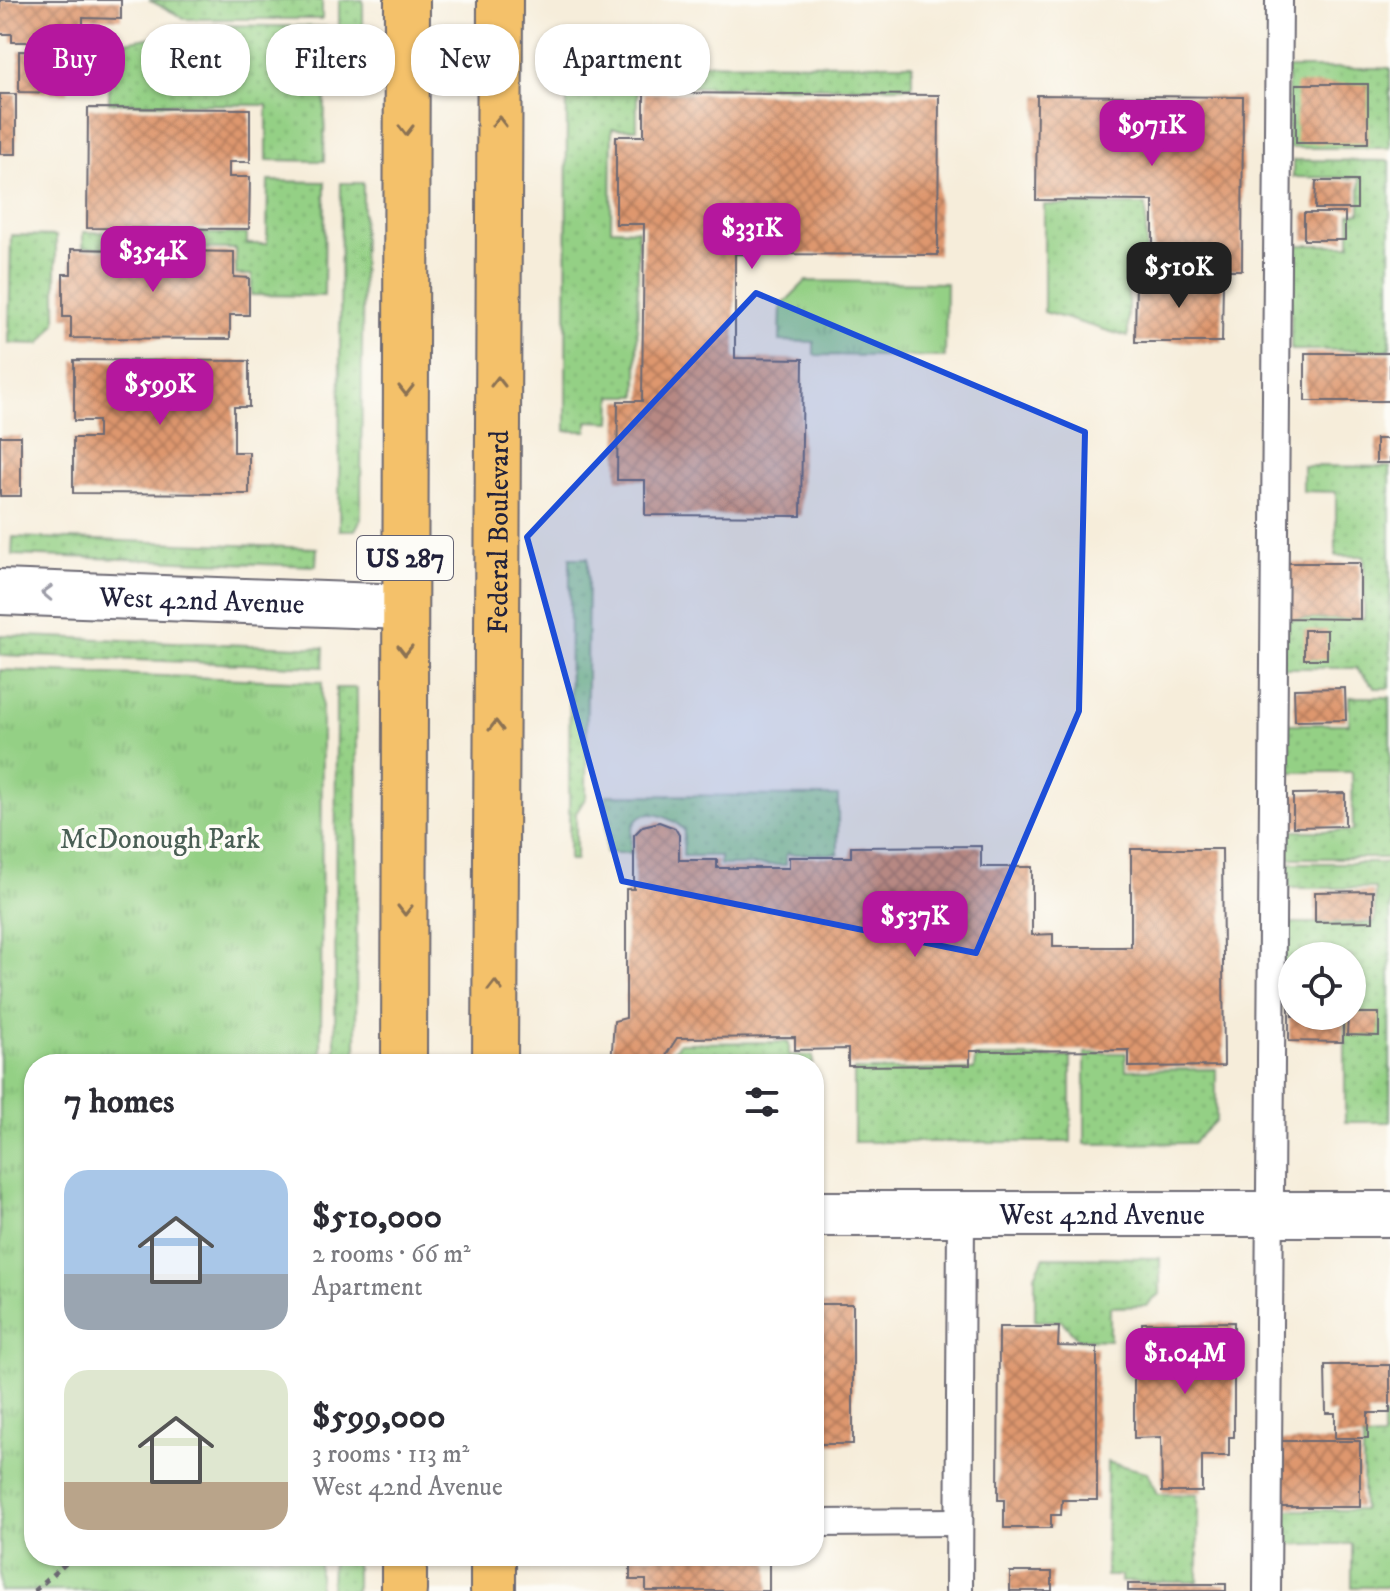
<!DOCTYPE html>
<meta charset="utf-8">
<style>
body{margin:0;font-family:"IM FELL DW Pica",serif;background:#f7f7f7;color:#2b2b33;height:100vh;display:flex;flex-direction:column;font-size:30px;white-space:nowrap}
*{box-sizing:border-box;margin:0}
p{font-size:26px;color:#7c7c81}
.icon{flex:none;width:44px;height:44px;fill:none;stroke:currentColor;stroke-width:2;stroke-linecap:round;stroke-linejoin:round}
.map{position:relative;flex:1;overflow:hidden}
.details{position:absolute;left:24px;top:1054px;width:800px;height:512px;display:flex;flex-direction:column;background:#fff;border-radius:32px;box-shadow:0 2px 6px #0004}
.details>*{flex:none}
.guide{position:absolute;left:24px;top:24px;width:800px;height:72px;display:flex;gap:16px}
.buttons{position:absolute;left:1278px;top:942px;display:grid;gap:16px}
.buttons a{display:grid;place-items:center;width:88px;height:88px;border-radius:50%;background:#fff;box-shadow:0 2px 6px #0004;font-size:40px}
.price{position:absolute;translate:-50% -68px;padding:0 18px;border-radius:16px;background:#b5179e;color:#fff;font-size:26px;line-height:52px;filter:drop-shadow(0 2px 4px #0008)}
.price::after{content:'';position:absolute;left:50%;top:48px;width:24px;height:18px;margin-left:-12px;background:inherit;clip-path:polygon(0 0,100% 0,50% 100%)}
.price.on{background:#222;color:#fff}
ul{padding:0;list-style:none}
li{display:flex;align-items:center;gap:24px;height:200px;padding:0 40px}
li span{display:grid;place-items:center;flex:none;width:224px;height:160px;border-radius:24px;color:#555}
li>.icon{margin-inline-start:auto}
span .icon{width:96px;height:96px;fill:#fffc;stroke-width:1}
li b{font-size:34px}
h2{display:flex;justify-content:space-between;align-items:center;height:96px;padding:0 40px;font-size:34px}
.chip{padding:0 28px;border-radius:32px;background:#fff;box-shadow:0 2px 6px #0004;font-size:28px;line-height:72px}
.chip.on{background:#b5179e;color:#fff}
.map>svg:first-child{display:block}
.grass{fill:url(#grass-dots);stroke:#5b7960;stroke-width:2}
.park{fill:url(#park-tufts);stroke:#5b7960;stroke-width:2}
.building{fill:url(#building-cross-hatch)}
.lines{fill:none;stroke-linecap:round;stroke-linejoin:round}
.lane-casing{stroke:#6c6973;stroke-width:30}
.street-casing{stroke:#6c6973;stroke-width:48}
.primary-casing{stroke:#6c6973;stroke-width:48}
.path{stroke:#6c6973;stroke-width:5;stroke-dasharray:6 6;stroke-linecap:butt}
.lane{stroke:#fff;stroke-width:26}
.street{stroke:#fff;stroke-width:44}
.primary{stroke:#f4c16b;stroke-width:44}
.oneway{stroke:#8b7253}
.oneway2{stroke:#9c9ca7}
.marked{fill:#1d4ed8;fill-opacity:0.2;stroke:#1d4ed8;stroke-width:6;stroke-linejoin:round}
.labels{text-anchor:middle;stroke-width:7;stroke-linejoin:round;paint-order:stroke}
.shield{fill:#fdfcf7;stroke:#646373;stroke-width:2}
.shield-label{font-size:26px;font-weight:bold;fill:#22223b}
.street-label{font-size:28px;fill:#22223b;stroke:#fdfcf7}
.park-label{font-size:28px;fill:#4a5f55;stroke:#fdfcf7}
</style>
<div class="map">
<svg width="1390" height="1591" viewBox="0 0 1390 1591">
<defs>
<pattern id="grass-dots" width="8" height="8" patternUnits="userSpaceOnUse" patternTransform="scale(2)"><rect width="8" height="8" fill="#94d085"/><path d="M2 2h.1M6 6h.1" fill="none" stroke="#7fb274" stroke-width="1.8" stroke-linecap="round"/></pattern>
<pattern id="park-tufts" width="24" height="20" patternUnits="userSpaceOnUse" patternTransform="scale(2)"><rect width="24" height="20" fill="#94d085"/><path d="M3 7l-1-3M5 7V3M7 7l1-3M15 17l-1-3M17 17v-4M19 17l1-3" fill="none" stroke="#7fb274"/></pattern>
<pattern id="building-cross-hatch" width="8" height="8" patternUnits="userSpaceOnUse" patternTransform="scale(2)"><rect width="8" height="8" fill="#de976e"/><path d="M0 0l8 8M0 8l8-8" fill="none" stroke="#b47b5c"/></pattern>
</defs>
<rect width="100%" height="100%" fill="#fdfcf7"/>
<filter id="ink" filterUnits="userSpaceOnUse"><feTurbulence type="fractalNoise" baseFrequency=".0125" numOctaves="2"/><feDisplacementMap in="SourceGraphic" scale="16" xChannelSelector="R" yChannelSelector="G"/><feConvolveMatrix kernelMatrix="1 2 1 2 8 2 1 2 1" color-interpolation-filters="sRGB"/></filter>
<filter id="wash" filterUnits="userSpaceOnUse"><feTurbulence type="fractalNoise" baseFrequency=".006" numOctaves="4" result="noise"/><feDisplacementMap in="SourceGraphic" scale="32" xChannelSelector="R" yChannelSelector="G"/><feGaussianBlur stdDeviation="1.8" result="paint"/><feColorMatrix in="noise" values="0 0 0 0 0 0 0 0 0 0 0 0 0 0 0 0 0 1.4 0 .05"/><feComposite in="paint" operator="in"/></filter>
<g filter="url(#wash)">
<rect width="100%" height="100%" fill="#f6edda"/>
<g class="grass">
<polygon points="149,0 322,0 322,19 186,19"/>
<rect x="339" y="0" width="24" height="97"/>
<polygon points="218,25 326,27 324,161 267,160 267,105 109,103 109,45"/>
<polygon points="567,63 912,64 912,87 637,87 637,129 612,129 611,229 638,230 637,396 612,396 611,422 587,421 587,431 566,431"/>
<rect x="1288" y="68" width="102" height="80"/>
<polygon points="1293,160 1390,161 1390,350 1291,350 1291,245 1350,245 1350,214 1360,213 1360,178 1293,177"/>
<polygon points="268,181 325,182 324,296 251,295 252,275 236,275 236,249 83,247 83,232 247,234 247,244 267,244"/>
<polygon points="341,183 363,183 361,519 355,530 339,530"/>
<polygon points="1044,205 1146,205 1146,272 1128,272 1128,337 1044,312"/>
<polygon points="11,235 56,236 56,323 40,344 9,343"/>
<polygon points="1303,466 1390,467 1390,688 1375,688 1356,668 1280,668 1281,619 1364,619 1364,556 1336,556 1336,492 1303,491"/>
<polygon points="13,537 317,548 316,566 12,555"/>
<polygon points="570,558 588,558 586,797 576,813 576,860 569,860"/>
<polygon points="0,635 324,648 323,667 0,655"/>
<polygon points="336,688 357,688 356,1064 335,1064"/>
<polygon points="1349,697 1390,697 1390,858 1285,858 1285,831 1353,831 1352,772 1286,772 1286,724 1349,724"/>
<path d="M 606,795 L 838,796 L 838,854 L 786,854 L 786,865 L 720,865 L 720,856 L 683,856 L 684,830 C 673,818 643,803 633,826 C 630,834 631,845 631,853 L 606,853 Z"/>
<polygon points="1284,863 1390,863 1390,1122 1345,1122 1345,1016 1352,1016 1352,956 1292,956 1292,973 1281,973 1281,923 1375,923 1375,888 1284,888"/>
<polygon points="789,1042 789,1055 813,1056 813,1064 670,1064 670,1056 679,1043"/>
<polygon points="1126,1053 1126,1070 1216,1069 1216,1120 1193,1143 1085,1144 1085,1053"/>
<polygon points="975,1057 1071,1057 1071,1142 854,1142 854,1070 974,1070"/>
<polygon points="1044,1257 1160,1258 1160,1294 1146,1306 1110,1307 1110,1340 1078,1339 1062,1321 1035,1321 1035,1275"/>
<polygon points="1383,1417 1390,1417 1390,1587 1352,1587 1352,1544 1278,1544 1278,1510 1363,1510 1363,1439 1383,1438"/>
<polygon points="1107,1462 1147,1472 1157,1494 1198,1495 1198,1582 1121,1582 1121,1576 1106,1576"/>
<polygon points="332,1556 356,1556 356,1591 331,1591"/>
</g>
<g class="park">
<polygon points="806,281 946,283 945,357 814,355 814,342 780,341 781,306"/>
<polygon points="0,670 322,682 321,1064 34,1064 34,1556 319,1556 319,1591 0,1591"/>
</g>
<g id="blocks">
<g class="building">
<polygon points="0,0 121,0 121,19 83,18 83,42 12,42 12,34 0,34"/>
<polygon points="19,51 68,52 68,93 19,92"/>
<rect x="1296" y="84" width="72" height="59"/>
<polygon points="644,93 939,95 938,255 735,254 735,358 803,359 801,516 645,515 645,480 617,480 618,401 642,401 644,224 616,224 616,136 644,136"/>
<rect x="0" y="94" width="16" height="60"/>
<polygon points="1037,95 1243,97 1242,270 1153,270 1153,201 1036,200"/>
<polygon points="88,108 250,109 250,162 229,162 229,177 250,177 249,229 87,228"/>
<polygon points="1316,181 1357,181 1357,209 1315,209"/>
<rect x="1304" y="213" width="41" height="27"/>
<polygon points="71,249 234,252 234,277 249,278 249,315 230,315 230,339 71,338 71,317 63,317 63,274 71,274"/>
<polygon points="1136,278 1223,279 1222,342 1135,342"/>
<rect x="1305" y="353" width="85" height="48"/>
<polygon points="74,360 249,361 249,407 234,407 234,452 249,452 249,494 73,493 73,438 98,438 98,421 74,421"/>
<rect x="0" y="436" width="21" height="60"/>
<rect x="1376" y="439" width="14" height="24"/>
<polygon points="1282,563 1360,563 1360,619 1282,618"/>
<rect x="1304" y="630" width="23" height="29"/>
<polygon points="1345,688 1346,720 1295,721 1294,689"/>
<polygon points="1345,793 1345,826 1293,827 1293,794"/>
<polygon points="659,822 675,828 679,835 679,860 717,860 717,868 789,868 789,857 851,857 851,847 981,846 981,867 1032,867 1032,935 1053,934 1053,947 1131,947 1131,849 1222,849 1224,1066 1129,1067 1129,1050 970,1051 970,1065 848,1066 848,1049 795,1050 795,1037 677,1038 666,1055 664,1064 611,1064 614,1021 626,1018 626,889 634,889 634,835 643,826"/>
<polygon points="1373,891 1373,921 1315,922 1315,892"/>
<polygon points="1289,987 1292,987 1292,1016 1343,1016 1343,1042 1289,1041"/>
<polygon points="1352,1013 1379,1013 1379,1036 1347,1035 1348,1016 1352,1016"/>
<rect x="814" y="1304" width="39" height="140"/>
<polygon points="1234,1322 1234,1437 1229,1437 1229,1456 1202,1456 1202,1492 1162,1492 1161,1437 1134,1438 1134,1332 1142,1332 1142,1323"/>
<polygon points="999,1327 1059,1327 1058,1346 1097,1347 1097,1500 1062,1500 1061,1515 1051,1515 1051,1528 1004,1528 1004,1500 998,1500"/>
<polygon points="1325,1365 1390,1365 1390,1413 1368,1413 1368,1438 1335,1438 1335,1413 1326,1413"/>
<rect x="1280" y="1441" width="80" height="66"/>
<polygon points="630,1556 769,1556 769,1591 646,1591 646,1580 630,1580"/>
<rect x="1010" y="1572" width="42" height="19"/>
<rect x="1128" y="1584" width="98" height="7"/>
</g>
</g>
</g>
<g filter="url(#ink)">
<use href="#blocks" fill-opacity="0" stroke="#6c6973" stroke-width="2"/>
<g class="lines">
<g class="lane-casing">
<g id="lane">
<polyline points="814,1523 959,1522"/>
<polyline points="959,1591 961,1214"/>
<polyline points="1267,1591 1279,0"/>
</g>
</g>
<g class="street-casing">
<g id="street">
<path id="s1" d="M 0,592 L 405,607"/>
<path id="s2" d="M 814,1214 L 1390,1214"/>
</g>
</g>
<g class="primary-casing">
<g id="primary">
<polyline points="404,1064 407,0"/>
<path id="s3" d="M 495,1064 L 500,0"/>
<polyline points="404,1591 404,1556"/>
<polyline points="493,1591 493,1556"/>
</g>
</g>
<polyline class="path" points="34,1591 74,1556"/>
<use href="#lane" class="lane"/>
<use href="#street" class="street"/>
<use href="#primary" class="primary"/>
</g>
<defs><path id="oneway-chevron" d="M-2-3.5L2.5 0L-2 3.5" fill="none" stroke-width="1.6" stroke-linecap="round" stroke-linejoin="round" transform="scale(2)"/></defs>
<g class="oneway">
<use href="#oneway-chevron" transform="translate(499 122) rotate(-90)"/>
<use href="#oneway-chevron" transform="translate(406 130) rotate(90)"/>
<use href="#oneway-chevron" transform="translate(498 382) rotate(-90)"/>
<use href="#oneway-chevron" transform="translate(406 390) rotate(90)"/>
<use href="#oneway-chevron" transform="translate(405 650) rotate(90)"/>
<use href="#oneway-chevron" transform="translate(496 726) rotate(-90)"/>
<use href="#oneway-chevron" transform="translate(405 910) rotate(90)"/>
<use href="#oneway-chevron" transform="translate(495 986) rotate(-90)"/>
</g>
<use class="oneway2" href="#oneway-chevron" transform="translate(47 593) rotate(-178)"/>
</g>
<path class="marked" d="M 756,293 L 1085,432 L 1079,711 L 976,953 L 622,881 L 527,537 Z"/>
<g class="labels">
<rect class="shield" x="357" y="536" width="96" height="44" rx="6"/>
<g class="shield-label">
<text x="405" y="567">US 287</text>
</g>
<g class="street-label">
<text dy="10" stroke="none"><textPath href="#s3" startOffset="532">Federal Boulevard</textPath></text>
<text dy="10" stroke="none"><textPath href="#s1" startOffset="202">West 42nd Avenue</textPath></text>
<text dy="10" stroke="none"><textPath href="#s2" startOffset="288">West 42nd Avenue</textPath></text>
</g>
<g class="park-label">
<text x="160" y="848">McDonough Park</text>
</g>
</g>
</svg>
<div class="buttons">
<a><svg class="icon" aria-label="locate" viewBox="0 0 24 24"><circle cx="12" cy="12" r="6"/><path d="M12 2v4M12 18v4M2 12h4M18 12h4"/></svg></a>
</div>
<b class="price" style="left:1152px;top:168px">$971K</b>
<b class="price" style="left:752px;top:271px">$331K</b>
<b class="price" style="left:153px;top:294px">$354K</b>
<b class="price on" style="left:1179px;top:310px">$510K</b>
<b class="price" style="left:160px;top:427px">$599K</b>
<b class="price" style="left:915px;top:959px">$537K</b>
<b class="price" style="left:1185px;top:1396px">$1.04M</b>
<div class="guide">
<a class="chip on">Buy</a>
<a class="chip">Rent</a>
<a class="chip">Filters</a>
<a class="chip">New</a>
<a class="chip">Apartment</a>
</div>
<section class="details">
<h2>7 homes<svg class="icon" aria-label="filters" viewBox="0 0 24 24"><path d="M4 7h16M4 17h16"/><circle cx="9" cy="7" r="2"/><circle cx="15" cy="17" r="2"/></svg></h2>
<ul>
<li><span style="background:linear-gradient(#a9c7e8 65%,#9aa5b1 0)"><svg class="icon" aria-label="home" viewBox="0 0 24 24"><path d="M3 11l9-7 9 7M6 9v11h12V9"/></svg></span><div><b>$510,000</b><p>2 rooms · 66 m²</p><p>Apartment</p></div></li>
<li><span style="background:linear-gradient(#dfe7d0 70%,#b9a48a 0)"><svg class="icon" aria-label="home" viewBox="0 0 24 24"><path d="M3 11l9-7 9 7M6 9v11h12V9"/></svg></span><div><b>$599,000</b><p>3 rooms · 113 m²</p><p>West 42nd Avenue</p></div></li>
</ul>
</section>
</div>
